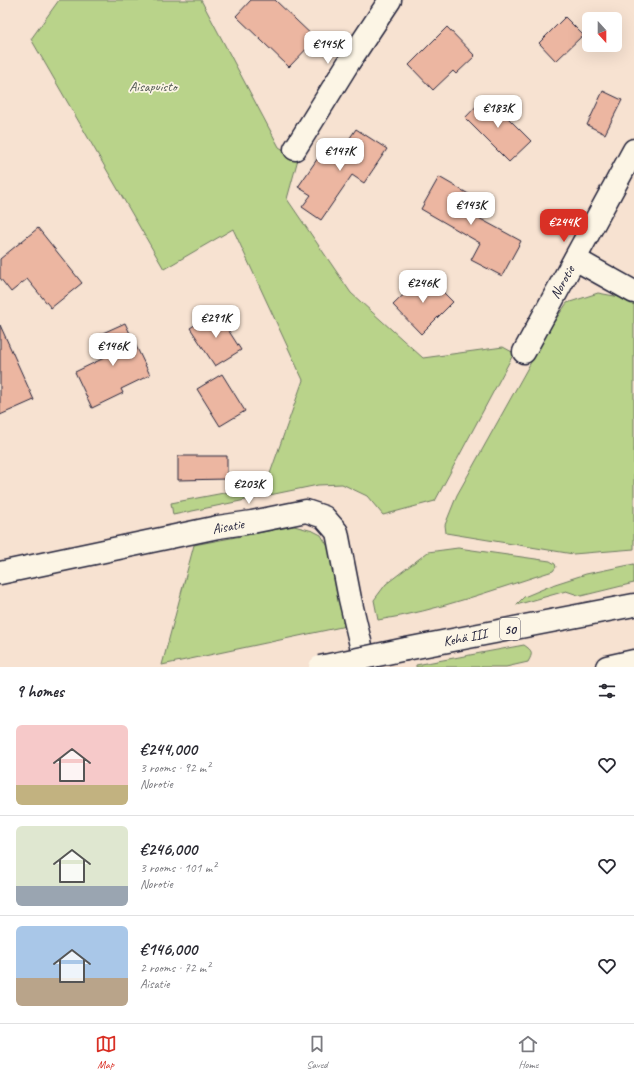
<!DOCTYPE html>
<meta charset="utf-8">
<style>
body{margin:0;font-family:Caveat,sans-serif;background:#f7f7f7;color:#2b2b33;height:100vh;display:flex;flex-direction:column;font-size:15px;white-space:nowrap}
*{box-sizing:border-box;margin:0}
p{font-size:13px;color:#7c7c81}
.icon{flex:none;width:22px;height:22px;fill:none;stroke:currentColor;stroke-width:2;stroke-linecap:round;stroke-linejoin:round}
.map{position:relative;height:667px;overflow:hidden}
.side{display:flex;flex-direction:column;background:#fff;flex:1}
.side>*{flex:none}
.needle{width:26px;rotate:159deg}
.fabs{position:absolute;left:582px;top:12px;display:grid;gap:8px}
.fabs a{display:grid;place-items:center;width:40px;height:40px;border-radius:6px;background:#fff;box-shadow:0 4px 16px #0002;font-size:20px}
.price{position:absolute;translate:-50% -34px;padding:0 9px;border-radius:8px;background:#fff;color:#222;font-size:13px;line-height:26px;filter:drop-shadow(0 1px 2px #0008)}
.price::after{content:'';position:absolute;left:50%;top:24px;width:12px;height:9px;margin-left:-6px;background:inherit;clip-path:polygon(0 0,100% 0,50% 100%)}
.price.on{background:#d93025;color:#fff}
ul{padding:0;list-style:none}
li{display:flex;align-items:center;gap:12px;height:100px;padding:0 16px}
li+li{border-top:1px solid #e1e1e2}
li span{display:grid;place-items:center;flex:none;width:112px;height:80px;border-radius:6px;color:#555}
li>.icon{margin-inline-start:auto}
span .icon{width:48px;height:48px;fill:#fffc;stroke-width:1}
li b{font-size:17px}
h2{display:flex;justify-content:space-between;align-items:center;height:48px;padding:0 16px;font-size:17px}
.dock{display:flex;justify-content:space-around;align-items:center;height:56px;border-top:1px solid #e1e1e2;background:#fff;font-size:11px;color:#7c7c81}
.dock a{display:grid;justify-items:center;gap:2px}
.dock .on{color:#d93025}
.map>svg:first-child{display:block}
.green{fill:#b9d38a;stroke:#6e7a62}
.building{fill:#ecb6a1;stroke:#22223b}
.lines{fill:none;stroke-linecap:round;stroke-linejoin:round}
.minor-casing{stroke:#22223b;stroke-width:25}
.highway-casing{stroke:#22223b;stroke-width:25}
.minor{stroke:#fcf5e5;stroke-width:22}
.highway{stroke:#fcf5e5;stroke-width:22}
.highway-bridge-casing{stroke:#22223b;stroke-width:25;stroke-linecap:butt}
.highway-bridge{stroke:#fcf5e5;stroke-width:22}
.labels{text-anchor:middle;stroke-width:3.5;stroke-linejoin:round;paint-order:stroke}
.shield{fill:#fcf5e5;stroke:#63616e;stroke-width:1}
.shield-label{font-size:13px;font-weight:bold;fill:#22223b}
.park-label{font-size:14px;fill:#4f5753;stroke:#fcf5e5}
.street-label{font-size:14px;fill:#22223b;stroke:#fcf5e5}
</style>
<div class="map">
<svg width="634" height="667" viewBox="0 0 634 667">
<rect width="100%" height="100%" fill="#f7e2d1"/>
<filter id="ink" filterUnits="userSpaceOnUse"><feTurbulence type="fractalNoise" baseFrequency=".025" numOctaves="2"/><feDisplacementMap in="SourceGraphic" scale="8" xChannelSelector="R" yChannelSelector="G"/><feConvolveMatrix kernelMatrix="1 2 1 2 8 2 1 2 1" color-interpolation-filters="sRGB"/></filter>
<g filter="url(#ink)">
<g class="green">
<polygon points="59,0 201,0 279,147 298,159 287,199 351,293 423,358 503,347 514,353 435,501 383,515 367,496 342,484 318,485 173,515 171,503 266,485 303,380 233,229 164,269 31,39"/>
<polygon points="598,293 620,297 634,304 634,549 573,554 446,533 445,525 457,495 551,326 567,303"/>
<polygon points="294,526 313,531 321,535 330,550 346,626 162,665 194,545"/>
<path d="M 458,548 L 550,561 L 555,564 L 556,567 L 553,571 C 495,589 438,611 378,620 L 374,600 L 386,584 L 428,552 Z"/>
<polygon points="634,564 634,583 581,596 566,591 516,605 524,597 555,584 586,574"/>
<path d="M 524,645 C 533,651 533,653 528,662 L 506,667 L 416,667 L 416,665 Z"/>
</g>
<g class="building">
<polygon points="251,0 275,0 316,39 289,67 236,16"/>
<polygon points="565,17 583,35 556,61 539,43"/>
<polygon points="447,27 475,56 456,74 453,71 433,90 409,65"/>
<polygon points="603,91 622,100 605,134 587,125"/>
<polygon points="486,96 531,141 509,162 465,118"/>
<polygon points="356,129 387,149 364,183 352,175 321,220 302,207 311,195 298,187 322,152 334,161"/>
<polygon points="439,177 472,196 464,210 521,241 502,276 471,260 480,243 421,209"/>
<polygon points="38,228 82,283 51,308 27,279 11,292 0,278 0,259"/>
<polygon points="425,274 453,302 421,334 393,305"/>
<polygon points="216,311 241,350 215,366 190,328"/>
<polygon points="125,323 150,375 121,389 123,393 92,408 75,372 104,358 94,337"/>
<polygon points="0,325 34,400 0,415"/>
<polygon points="222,374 245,411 220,426 197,389"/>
<polygon points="178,456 227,456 227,479 178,480"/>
</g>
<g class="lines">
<g class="minor-casing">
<g id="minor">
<polyline points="295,149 349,62 390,0"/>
<polyline points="575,259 634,292"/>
<polyline points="524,352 634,150"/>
<polyline points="0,573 218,527 252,522 306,511 324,517 337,532 350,599 366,667"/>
</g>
</g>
<g class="highway-casing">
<g id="highway">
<polyline points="406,649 634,605"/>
<polyline points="607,667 634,661"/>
</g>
</g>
<use href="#minor" class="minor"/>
<use href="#highway" class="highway"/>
<g class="highway-bridge-casing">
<polyline id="highway-bridge" points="320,667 406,649"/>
</g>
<use href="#highway-bridge" class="highway-bridge"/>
</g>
</g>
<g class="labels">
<rect class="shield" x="500" y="618" width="20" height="22" rx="3"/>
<g class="shield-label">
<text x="510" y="634">50</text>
</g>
<g class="park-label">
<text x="153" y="91">Aisapuisto</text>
</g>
<g class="street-label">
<text transform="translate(562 282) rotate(-61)" y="5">Norotie</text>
<text transform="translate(228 526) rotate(-10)" y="5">Aisatie</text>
<text transform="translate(465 637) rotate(-11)" y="5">Kehä III</text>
</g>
</g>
</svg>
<div class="fabs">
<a><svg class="needle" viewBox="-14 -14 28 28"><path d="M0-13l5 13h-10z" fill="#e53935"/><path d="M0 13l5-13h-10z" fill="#7c7c81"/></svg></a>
</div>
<b class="price" style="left:328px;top:65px">€145K</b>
<b class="price" style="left:498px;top:129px">€183K</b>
<b class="price" style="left:340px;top:172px">€147K</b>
<b class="price" style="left:471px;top:226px">€143K</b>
<b class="price on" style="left:564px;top:243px">€244K</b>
<b class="price" style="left:423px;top:304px">€246K</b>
<b class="price" style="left:216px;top:339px">€291K</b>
<b class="price" style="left:113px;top:367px">€146K</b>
<b class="price" style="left:249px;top:505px">€203K</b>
</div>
<section class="side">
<h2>9 homes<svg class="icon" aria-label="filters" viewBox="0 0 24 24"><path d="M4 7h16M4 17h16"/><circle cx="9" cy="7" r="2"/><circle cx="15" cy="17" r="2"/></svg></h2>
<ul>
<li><span style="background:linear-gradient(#f6c9c9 75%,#c2b280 0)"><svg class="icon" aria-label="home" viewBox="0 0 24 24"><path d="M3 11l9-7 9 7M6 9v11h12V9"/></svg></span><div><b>€244,000</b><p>3 rooms · 92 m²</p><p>Norotie</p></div><svg class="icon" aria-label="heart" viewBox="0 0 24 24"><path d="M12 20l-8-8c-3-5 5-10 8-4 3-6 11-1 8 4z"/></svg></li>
<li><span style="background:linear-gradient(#dfe7d0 75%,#9aa5b1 0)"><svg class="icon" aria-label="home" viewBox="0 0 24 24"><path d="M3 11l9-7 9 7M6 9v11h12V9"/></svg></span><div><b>€246,000</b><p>3 rooms · 101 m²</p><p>Norotie</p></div><svg class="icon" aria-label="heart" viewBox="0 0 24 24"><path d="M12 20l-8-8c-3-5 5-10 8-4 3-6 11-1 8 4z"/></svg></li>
<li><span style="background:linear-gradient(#a9c7e8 65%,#b9a48a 0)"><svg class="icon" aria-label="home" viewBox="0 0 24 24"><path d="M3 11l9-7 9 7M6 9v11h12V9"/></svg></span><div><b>€146,000</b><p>2 rooms · 72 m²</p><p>Aisatie</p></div><svg class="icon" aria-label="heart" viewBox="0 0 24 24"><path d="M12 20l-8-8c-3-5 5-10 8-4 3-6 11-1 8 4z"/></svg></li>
</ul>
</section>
<nav class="dock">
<a class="on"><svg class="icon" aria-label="map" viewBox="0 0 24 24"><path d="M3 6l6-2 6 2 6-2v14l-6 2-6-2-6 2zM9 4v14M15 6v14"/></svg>Map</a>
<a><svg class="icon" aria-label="saved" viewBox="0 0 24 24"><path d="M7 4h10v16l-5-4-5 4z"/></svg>Saved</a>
<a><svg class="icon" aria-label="home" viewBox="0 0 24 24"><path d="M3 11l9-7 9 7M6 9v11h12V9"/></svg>Home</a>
</nav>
